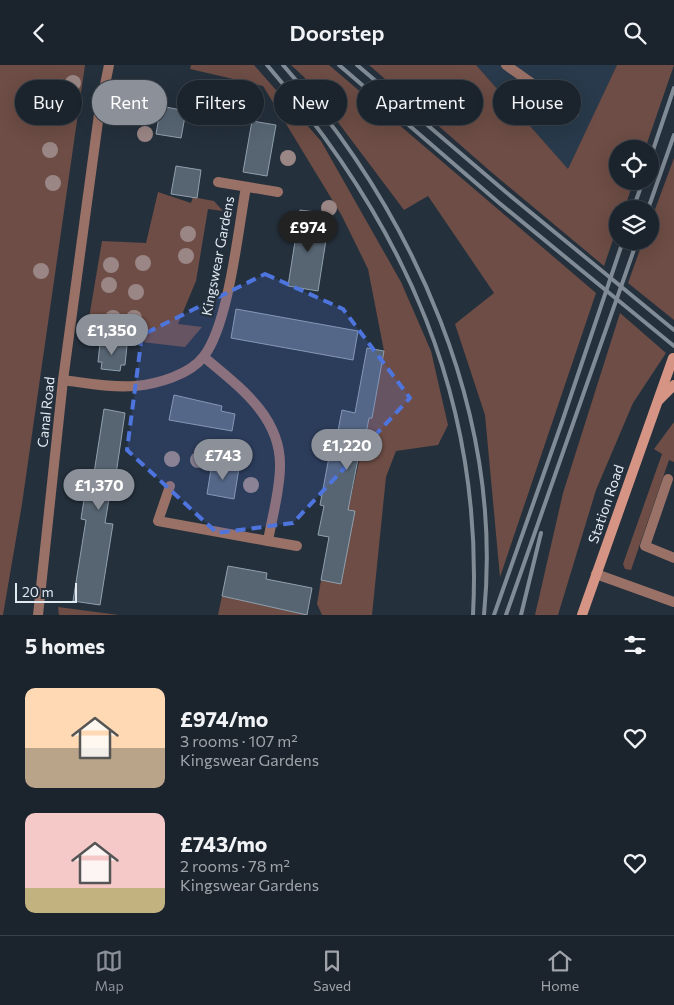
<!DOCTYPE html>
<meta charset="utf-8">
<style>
body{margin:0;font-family:Commissioner,sans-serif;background:#242c35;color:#f1f3f6;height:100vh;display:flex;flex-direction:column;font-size:19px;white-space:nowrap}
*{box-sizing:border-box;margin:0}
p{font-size:16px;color:#a0a4aa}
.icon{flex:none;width:28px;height:28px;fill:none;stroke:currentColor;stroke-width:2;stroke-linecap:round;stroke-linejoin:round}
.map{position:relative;height:550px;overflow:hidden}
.side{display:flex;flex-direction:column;background:#1b242d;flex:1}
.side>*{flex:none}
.guide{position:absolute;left:15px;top:15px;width:645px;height:45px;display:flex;gap:10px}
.tools{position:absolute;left:609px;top:75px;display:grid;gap:10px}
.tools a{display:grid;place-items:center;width:50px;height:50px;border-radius:50%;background:#1b242d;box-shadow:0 5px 20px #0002,0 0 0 1px #394149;font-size:25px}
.scale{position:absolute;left:15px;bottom:12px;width:62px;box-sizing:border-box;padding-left:5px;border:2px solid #e1e9f1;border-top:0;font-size:14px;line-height:18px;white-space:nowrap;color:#e1e9f1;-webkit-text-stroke:4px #24303c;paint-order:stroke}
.price{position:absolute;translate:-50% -42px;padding:0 11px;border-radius:18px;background:#8c9099;color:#fff;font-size:16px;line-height:32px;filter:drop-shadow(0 1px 2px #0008)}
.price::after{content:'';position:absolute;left:50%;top:30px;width:15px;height:11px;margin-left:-8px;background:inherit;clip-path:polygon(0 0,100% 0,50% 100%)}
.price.on{background:#222;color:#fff}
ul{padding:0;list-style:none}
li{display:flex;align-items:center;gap:15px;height:125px;padding:0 25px}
li span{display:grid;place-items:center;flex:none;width:140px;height:100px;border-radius:10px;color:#555}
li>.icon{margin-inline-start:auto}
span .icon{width:60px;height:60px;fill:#fffc;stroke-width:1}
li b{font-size:21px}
h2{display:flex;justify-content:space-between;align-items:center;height:60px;padding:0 25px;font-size:21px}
.tag{padding:0 18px;border-radius:22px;background:#1b242d;box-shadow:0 5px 20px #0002,0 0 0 1px #394149;font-size:18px;line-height:45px}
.tag.on{background:#8c9099;color:#fff}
header{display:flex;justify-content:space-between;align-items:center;height:65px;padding:0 25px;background:#1b242d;font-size:22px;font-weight:600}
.menu{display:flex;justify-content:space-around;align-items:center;height:70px;border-top:1px solid #394149;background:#1b242d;font-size:14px;color:#a0a4aa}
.menu a{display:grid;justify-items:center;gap:2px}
.menu .on{color:#8c9099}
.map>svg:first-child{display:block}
.built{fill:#283a4b}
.green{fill:#6d4d45}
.building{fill:#576573;stroke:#91a0ae}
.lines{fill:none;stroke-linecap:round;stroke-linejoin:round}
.lane{stroke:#9a7166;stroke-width:10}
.street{stroke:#9a7166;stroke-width:10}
.secondary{stroke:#d69584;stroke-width:10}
.rail{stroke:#818b95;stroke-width:4}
.tree{fill:#9a8685}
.marked{fill:#4e75de;fill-opacity:0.2;stroke:#4e75de;stroke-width:4;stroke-dasharray:10 6;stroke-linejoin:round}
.labels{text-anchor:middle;stroke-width:4.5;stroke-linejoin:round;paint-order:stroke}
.street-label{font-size:14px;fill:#e1e9f1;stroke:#24303c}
</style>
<header><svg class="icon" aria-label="back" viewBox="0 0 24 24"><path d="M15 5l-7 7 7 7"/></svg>Doorstep<svg class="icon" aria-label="search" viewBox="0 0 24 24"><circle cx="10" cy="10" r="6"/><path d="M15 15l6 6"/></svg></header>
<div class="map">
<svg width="674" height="550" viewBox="0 0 674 550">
<rect width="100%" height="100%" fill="#24303c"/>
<polygon class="built" points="476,0 617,0 568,105"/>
<g class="green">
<polygon points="0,0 85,0 22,439 3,550 0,550"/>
<polygon points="191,0 254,0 321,76 401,217 431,286 448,360 438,380 396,386 386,412 372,550 322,550 317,539 321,515 341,519 354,446 348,445 369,353 372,353 384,286 368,204 342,151 263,21 190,4"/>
<polygon points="291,0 329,0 596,228 500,512 485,350 455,259 494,228 428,131 404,145 304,12"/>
<polygon points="369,0 476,0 568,104 617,0 674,0 645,84 618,84 618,116 634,116 624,144 618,144 617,163 604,201 490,106"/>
<polygon points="674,93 674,255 628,218 643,176 650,176 650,158"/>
<polygon points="158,127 191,138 193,132 214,136 223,146 208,144 196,216 178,259 202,262 185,282 98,272 88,259 102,176 146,178"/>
<polygon points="620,248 666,288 633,338 596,425 558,550 535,550 563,428"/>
<polygon points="674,357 674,397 669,395 631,505 625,504 623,499 662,389 654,384"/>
<polygon points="222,531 307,550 218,550"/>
<polygon points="58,542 119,550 59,550"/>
</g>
<g class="building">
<polygon points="192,21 256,31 252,56 188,45"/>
<polygon points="161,41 186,46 181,73 156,69"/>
<polygon points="252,56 276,60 267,111 243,107"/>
<polygon points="176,101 201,105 197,133 171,129"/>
<polygon points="300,145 316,147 313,160 328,162 318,226 288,221"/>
<polygon points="236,244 358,266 353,295 231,273"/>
<polygon points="100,278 127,280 125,300 121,300 120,306 101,304 102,297 98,297"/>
<polygon points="367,283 384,286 372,353 369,353 363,384 360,384 348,445 355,446 341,519 321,515 329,472 318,470 324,441 320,440 332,376 336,376 342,345 355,348"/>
<polygon points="174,330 222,341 221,346 235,349 232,366 169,355"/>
<polygon points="104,344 125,348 115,416 112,416 105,458 113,459 100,540 73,536 86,455 81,454 85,428 82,428 85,407 94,408"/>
<polygon points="212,398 239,403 234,434 207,429"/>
<polygon points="228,501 267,508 266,514 312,523 307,550 222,531"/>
</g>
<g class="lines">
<g class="lane">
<polyline points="506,0 574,48"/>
<polyline points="668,414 645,481 674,493"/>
</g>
<g class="street">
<polyline points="218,117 278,127"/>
<path d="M 63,315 C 87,318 111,323 135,321 C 157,319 190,310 204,291 C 229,258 238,165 246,122"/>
<path d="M 170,421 L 158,456 L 268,476 C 272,452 280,426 280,401 C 281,351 238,321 204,292"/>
<polyline points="268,476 297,481"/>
<polyline points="596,509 674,537"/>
<polyline points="38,550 63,315 99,49 109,0"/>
</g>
<g class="secondary">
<polyline points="659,335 674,320"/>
<polyline points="582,550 673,293"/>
</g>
<g class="rail">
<path d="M 267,0 C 405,160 484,335 473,550"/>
<path d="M 283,0 C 414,149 504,348 484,550"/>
<polyline points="339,0 498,137 674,281"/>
<polyline points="357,0 507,128 674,265"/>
<polyline points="650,94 674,23"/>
<polyline points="633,144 643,116"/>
<polyline points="648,144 674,70"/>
<polyline points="494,550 562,357 623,176"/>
<polyline points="506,550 637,176"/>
<polyline points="521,550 541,468"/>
</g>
</g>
<g class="tree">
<circle cx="73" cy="18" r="8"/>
<circle cx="70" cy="48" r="8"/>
<circle cx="145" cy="69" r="8"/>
<circle cx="50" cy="85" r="8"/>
<circle cx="288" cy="93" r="8"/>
<circle cx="53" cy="118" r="8"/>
<circle cx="329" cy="143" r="8"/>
<circle cx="188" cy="169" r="8"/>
<circle cx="186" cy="191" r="8"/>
<circle cx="143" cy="198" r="8"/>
<circle cx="111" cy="200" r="8"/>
<circle cx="41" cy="206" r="8"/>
<circle cx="109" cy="220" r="8"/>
<circle cx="136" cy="227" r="8"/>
<circle cx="113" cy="253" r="8"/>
<circle cx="134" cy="253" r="8"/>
<circle cx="172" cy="394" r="8"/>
<circle cx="198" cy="395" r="8"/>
<circle cx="251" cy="420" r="8"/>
</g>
<path class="marked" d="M 265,209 L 343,244 L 410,333 L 293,458 L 217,468 L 127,385 L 142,270 Z"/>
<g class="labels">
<g class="street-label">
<text transform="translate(218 191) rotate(-79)" y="5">Kingswear Gardens</text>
<text transform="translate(46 347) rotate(-84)" y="5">Canal Road</text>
<text transform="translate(606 439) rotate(-71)" y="5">Station Road</text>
</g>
</g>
</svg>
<div class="tools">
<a><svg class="icon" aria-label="locate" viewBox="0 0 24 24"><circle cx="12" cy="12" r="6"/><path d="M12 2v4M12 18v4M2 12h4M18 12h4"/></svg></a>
<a><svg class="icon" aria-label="layers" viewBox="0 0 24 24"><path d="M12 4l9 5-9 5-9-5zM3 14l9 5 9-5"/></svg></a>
</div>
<div class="scale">20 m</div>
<b class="price on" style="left:308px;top:188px">£974</b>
<b class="price" style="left:112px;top:291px">£1,350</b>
<b class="price" style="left:347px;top:406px">£1,220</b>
<b class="price" style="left:223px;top:416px">£743</b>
<b class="price" style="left:99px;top:446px">£1,370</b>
<div class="guide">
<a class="tag">Buy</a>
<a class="tag on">Rent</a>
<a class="tag">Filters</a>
<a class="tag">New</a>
<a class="tag">Apartment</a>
<a class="tag">House</a>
</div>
</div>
<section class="side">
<h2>5 homes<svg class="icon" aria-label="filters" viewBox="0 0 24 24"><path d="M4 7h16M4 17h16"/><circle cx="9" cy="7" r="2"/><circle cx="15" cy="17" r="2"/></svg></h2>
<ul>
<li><span style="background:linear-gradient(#ffd9b3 60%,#b9a48a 0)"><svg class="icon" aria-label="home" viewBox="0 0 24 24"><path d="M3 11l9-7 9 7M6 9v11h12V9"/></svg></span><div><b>£974/mo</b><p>3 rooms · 107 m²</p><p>Kingswear Gardens</p></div><svg class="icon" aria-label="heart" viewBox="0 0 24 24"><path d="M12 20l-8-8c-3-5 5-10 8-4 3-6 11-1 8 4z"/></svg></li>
<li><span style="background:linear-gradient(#f6c9c9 75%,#c2b280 0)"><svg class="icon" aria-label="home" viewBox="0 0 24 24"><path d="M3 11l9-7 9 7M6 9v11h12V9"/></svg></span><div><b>£743/mo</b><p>2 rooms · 78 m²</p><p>Kingswear Gardens</p></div><svg class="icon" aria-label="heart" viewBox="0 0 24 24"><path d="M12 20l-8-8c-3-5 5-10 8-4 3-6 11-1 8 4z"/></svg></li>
</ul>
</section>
<nav class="menu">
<a class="on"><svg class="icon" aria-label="map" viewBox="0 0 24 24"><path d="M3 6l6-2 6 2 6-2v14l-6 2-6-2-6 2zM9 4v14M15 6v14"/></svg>Map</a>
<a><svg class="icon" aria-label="saved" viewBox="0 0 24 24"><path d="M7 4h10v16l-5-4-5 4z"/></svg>Saved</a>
<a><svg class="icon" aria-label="home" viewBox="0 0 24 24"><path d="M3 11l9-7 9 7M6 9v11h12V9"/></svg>Home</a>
</nav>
